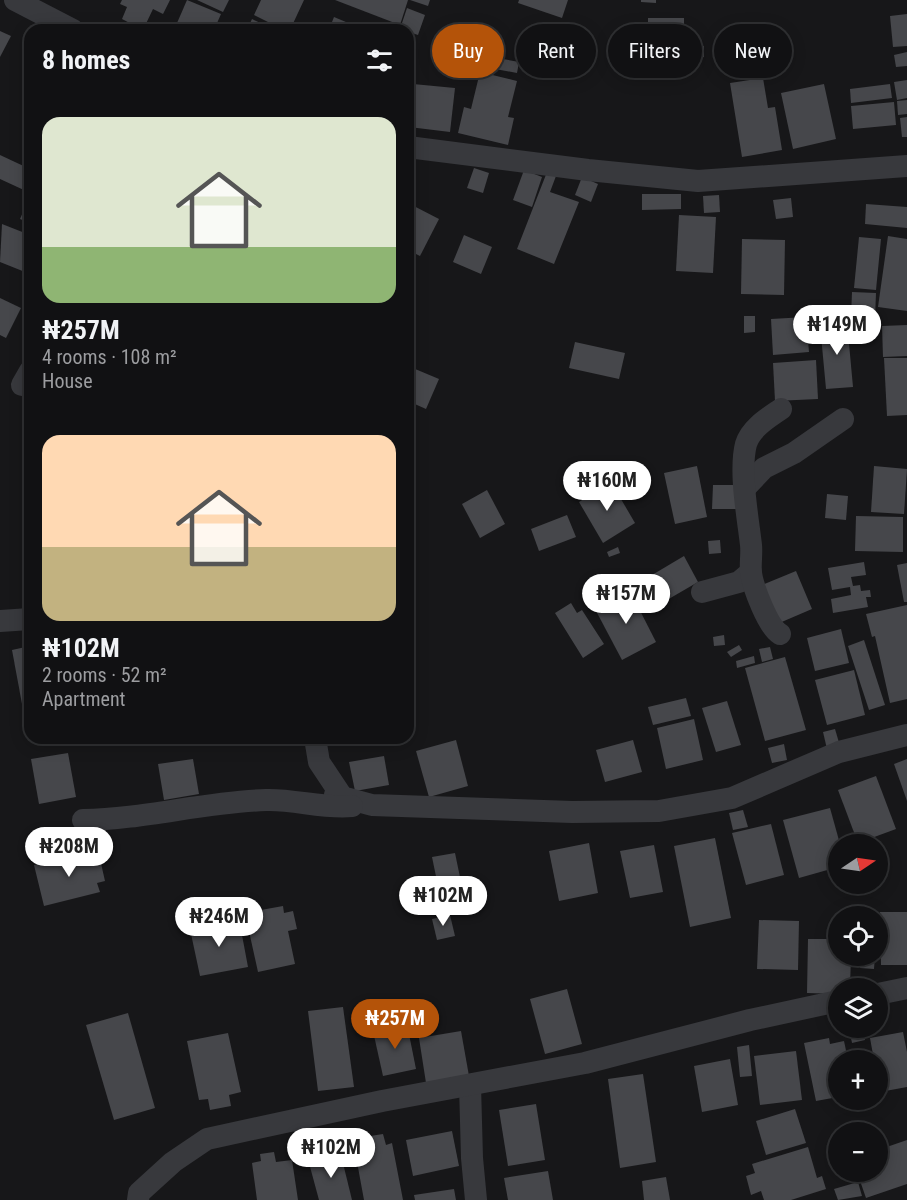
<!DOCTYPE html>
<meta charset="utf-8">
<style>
body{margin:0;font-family:"Roboto Condensed",sans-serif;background:#1a1a1c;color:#f1f3f6;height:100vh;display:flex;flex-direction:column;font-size:22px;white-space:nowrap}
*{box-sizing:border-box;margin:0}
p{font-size:20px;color:#9c9da0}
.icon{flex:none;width:33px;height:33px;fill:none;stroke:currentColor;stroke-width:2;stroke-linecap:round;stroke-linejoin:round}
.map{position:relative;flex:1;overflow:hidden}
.sheet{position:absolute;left:24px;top:24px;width:390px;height:720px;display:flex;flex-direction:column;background:#111113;border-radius:18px;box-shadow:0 3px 15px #0003,0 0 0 2px #303133}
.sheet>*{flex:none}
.top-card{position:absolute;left:432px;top:24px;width:384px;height:54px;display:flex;gap:12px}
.needle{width:39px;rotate:77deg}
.buttons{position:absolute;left:828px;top:834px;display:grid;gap:12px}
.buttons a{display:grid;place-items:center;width:60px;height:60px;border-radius:50%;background:#111113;box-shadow:0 3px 15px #0003,0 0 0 2px #303133;font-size:30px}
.price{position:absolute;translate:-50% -51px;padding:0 14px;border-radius:21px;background:#fff;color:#222;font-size:20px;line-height:39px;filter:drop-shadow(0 2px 3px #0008)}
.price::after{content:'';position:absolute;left:50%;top:36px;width:18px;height:14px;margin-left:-9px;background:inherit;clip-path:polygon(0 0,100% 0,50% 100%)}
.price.active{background:#b45309;color:#fff}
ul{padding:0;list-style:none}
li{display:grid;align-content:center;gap:12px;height:318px;padding:0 18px}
li span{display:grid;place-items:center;height:186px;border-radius:18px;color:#555}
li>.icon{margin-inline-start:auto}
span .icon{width:108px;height:108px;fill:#fffc;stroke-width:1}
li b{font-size:26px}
h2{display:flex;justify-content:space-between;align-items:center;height:72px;padding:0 18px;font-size:26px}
.chip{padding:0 21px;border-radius:27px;background:#111113;box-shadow:0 3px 15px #0003,0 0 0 2px #303133;font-size:21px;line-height:54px}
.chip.active{background:#b45309;color:#fff}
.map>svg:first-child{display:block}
.building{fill:#46474b}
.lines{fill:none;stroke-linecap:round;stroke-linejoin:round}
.minor{stroke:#38393d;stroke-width:22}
</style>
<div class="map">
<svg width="907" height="1200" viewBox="0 0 907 1200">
<rect width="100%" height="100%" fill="#171719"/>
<g class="building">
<polygon points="122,0 170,0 163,14 153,9 143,30 122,19 127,7 120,4"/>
<polygon points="187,0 221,14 214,30 174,30"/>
<polygon points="197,0 229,0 223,12"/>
<polygon points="261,0 304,0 290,30 284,30 254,15"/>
<polygon points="335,0 408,0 400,25"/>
<polygon points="410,0 430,0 428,6"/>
<polygon points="519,0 568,0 562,18 518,3"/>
<polygon points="641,0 656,0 656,3 641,2"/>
<polygon points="407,8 425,15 418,35 400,29"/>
<polygon points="907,14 907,46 893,47 890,16"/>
<polygon points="334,17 365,30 321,30 323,24 330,27"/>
<polygon points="648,18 684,18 684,57 648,56"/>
<polygon points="252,19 275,30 247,30"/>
<polygon points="0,31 11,36 0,57"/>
<rect x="687" y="46" width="17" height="11"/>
<polygon points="907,52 907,66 896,67 894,55"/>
<polygon points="481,55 519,62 517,73 479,66"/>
<polygon points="480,72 517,81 508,117 514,118 508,145 458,133 464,107 471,109"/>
<polygon points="763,78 768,108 775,107 782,150 742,157 730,83"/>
<polygon points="907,80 907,98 897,100 894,82"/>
<polygon points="413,84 455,88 450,132 409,127"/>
<polygon points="824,84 836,139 793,149 781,93"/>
<polygon points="890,84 892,98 851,103 850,89"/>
<polygon points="907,100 907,114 898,115 897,101"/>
<polygon points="894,102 896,125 853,129 851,106"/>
<polygon points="907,117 907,137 902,137 900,118"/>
<polygon points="0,155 30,169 30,183 26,191 0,179"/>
<polygon points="474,168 489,173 483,193 467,188"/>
<polygon points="524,170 542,177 532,207 513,200"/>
<polygon points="547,172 556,176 550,192 579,202 554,264 517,249"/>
<polygon points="582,177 598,184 591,202 575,195"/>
<polygon points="642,194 681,194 681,209 642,210"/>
<polygon points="719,195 720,212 704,213 703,196"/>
<polygon points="30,196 30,223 20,219"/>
<polygon points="791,198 793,217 776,219 773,200"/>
<polygon points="408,203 439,219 420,256 408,250"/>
<polygon points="866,204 907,207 907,228 865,224"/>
<polygon points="679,215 716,217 713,273 676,271"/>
<polygon points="2,224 30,235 30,274 0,262"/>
<polygon points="464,235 492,247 481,274 453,262"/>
<polygon points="888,236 907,239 907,311 878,307"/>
<polygon points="859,237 881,239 876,290 854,288"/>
<polygon points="742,239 785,240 784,295 741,294"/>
<polygon points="852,292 876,293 875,319 851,317"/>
<polygon points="0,298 21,308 6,338 0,335"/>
<polygon points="744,316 755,316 755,332 744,333"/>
<polygon points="806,317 809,352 773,355 771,319"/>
<polygon points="847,322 853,387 826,389 820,325"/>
<polygon points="907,325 907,356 883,357 882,326"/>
<polygon points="575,342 625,353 619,379 569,368"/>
<polygon points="884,358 907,358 907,415 887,416"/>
<polygon points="816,360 818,399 775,401 773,363"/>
<polygon points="408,366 439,379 426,409 408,401"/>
<polygon points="697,466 707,517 675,524 664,473"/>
<polygon points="874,466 907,469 904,514 871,512"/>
<polygon points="611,482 635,523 603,543 579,502"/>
<polygon points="713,485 742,485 742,509 712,509"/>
<polygon points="487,490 505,524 480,538 462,504"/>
<polygon points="827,494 848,496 846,520 825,518"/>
<polygon points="567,515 576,537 539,551 531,529"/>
<polygon points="856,516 903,517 903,552 855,551"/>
<polygon points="720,540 721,553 709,554 708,541"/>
<polygon points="618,547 620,553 609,557 607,552"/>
<polygon points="684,556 698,582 667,600 652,575"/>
<polygon points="864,562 866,575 851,577 853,586 860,585 861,591 870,590 871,597 866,597 868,607 833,613 831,599 851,595 850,587 832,590 828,568"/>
<polygon points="907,563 907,602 904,602 897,565"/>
<polygon points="796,571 812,609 777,624 762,585"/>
<polygon points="630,591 656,642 622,660 595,609"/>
<polygon points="571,603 577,613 582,610 604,644 583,658 555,613"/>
<polygon points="907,605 907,699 890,703 875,636 872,637 866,614"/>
<polygon points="841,629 849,663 815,671 807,638"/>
<polygon points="724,635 725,645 714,646 713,637"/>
<polygon points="864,640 885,705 869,710 848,646"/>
<polygon points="739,645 742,650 731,657 727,652"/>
<polygon points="30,646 30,702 22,704 12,650"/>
<polygon points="770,647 773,659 762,662 759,649"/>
<polygon points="754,656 755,663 737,668 736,661"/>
<polygon points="785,657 806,730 765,741 745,668"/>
<polygon points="854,670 865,715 827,725 815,680"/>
<polygon points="686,698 691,716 653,725 648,707"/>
<polygon points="727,701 741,745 716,752 702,708"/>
<polygon points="694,719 703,760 666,769 657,728"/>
<polygon points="835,729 840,746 827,749 823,732"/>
<polygon points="456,740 468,786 429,797 416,751"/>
<polygon points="633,740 642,772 605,782 596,750"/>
<polygon points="784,744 787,760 772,763 768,748"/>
<polygon points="68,753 76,797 39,804 31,759"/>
<polygon points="384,756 389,785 355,791 349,762"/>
<polygon points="193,759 199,794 164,800 158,764"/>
<polygon points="907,759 907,801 894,764"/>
<polygon points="876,776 896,829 858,843 838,790"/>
<polygon points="830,808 840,844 838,867 799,878 783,820"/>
<polygon points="743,810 748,827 733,830 729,813"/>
<polygon points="771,824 784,875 746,885 732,833"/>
<polygon points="715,838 731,918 690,927 674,846"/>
<polygon points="589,843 598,893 559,901 549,851"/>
<polygon points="654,845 663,892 630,898 620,851"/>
<polygon points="83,852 86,862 100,859 105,881 97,883 100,892 44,906 34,865"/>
<polygon points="455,853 461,882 438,886 432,857"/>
<polygon points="283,906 284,913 293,911 297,929 288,931 295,964 258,972 245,913"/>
<polygon points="880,912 907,912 907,965 881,965"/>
<polygon points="450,915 455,936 437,940 432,919"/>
<polygon points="239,919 248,967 200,976 190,929"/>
<polygon points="759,920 799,921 798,970 757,969"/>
<polygon points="808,939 838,939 838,956 851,956 850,988 838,988 838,994 807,993"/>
<polygon points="861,956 875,956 874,969 860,968"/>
<polygon points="567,989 582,1044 545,1054 530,999"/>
<polygon points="343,1007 354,1087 318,1091 308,1011"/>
<polygon points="128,1013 155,1108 114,1120 86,1025"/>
<polygon points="407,1024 416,1069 383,1076 373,1031"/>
<polygon points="849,1028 862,1028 865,1040 852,1043"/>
<polygon points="461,1031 469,1076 426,1083 419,1038"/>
<polygon points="903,1032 907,1052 907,1087 880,1092 878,1060 874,1060 870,1038"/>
<polygon points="228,1033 241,1092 229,1095 231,1106 210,1110 208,1099 199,1100 187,1041"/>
<polygon points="829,1038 830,1044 844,1041 848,1060 838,1060 838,1097 816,1101 804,1043"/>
<polygon points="749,1045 752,1076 740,1077 737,1047"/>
<polygon points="796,1051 802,1100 760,1105 754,1056"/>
<polygon points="730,1059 738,1105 702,1112 694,1066"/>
<polygon points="643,1074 656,1162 620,1168 608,1079"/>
<polygon points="536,1104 545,1160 508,1166 499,1110"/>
<polygon points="795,1109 806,1143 766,1155 756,1121"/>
<polygon points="452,1131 459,1166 413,1176 406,1140"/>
<polygon points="383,1134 386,1145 392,1143 403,1200 364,1200 355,1151 366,1149 364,1137"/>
<polygon points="907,1140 907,1184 866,1198 857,1172 878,1172 878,1150"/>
<polygon points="808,1147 817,1178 822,1176 826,1189 791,1200 764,1200 761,1191 751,1195 746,1176 755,1173 752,1164"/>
<polygon points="274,1152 276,1162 292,1160 298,1200 257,1200 252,1163 261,1161 260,1154"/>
<polygon points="341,1155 352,1200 319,1200 309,1163"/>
<polygon points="548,1171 553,1200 508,1200 504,1178"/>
<polygon points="666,1177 670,1200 644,1200 642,1181"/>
<polygon points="858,1182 862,1196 838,1200 834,1189"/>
<polygon points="454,1189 456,1200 415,1200 414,1195"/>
</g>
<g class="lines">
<g class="minor">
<polyline points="15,0 73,30"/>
<polyline points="408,147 588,170 698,181 907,166"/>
<polyline points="22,385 30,371"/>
<polyline points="746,487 764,468 794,453 843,419"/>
<polyline points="702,592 739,582 751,572"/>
<polyline points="0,621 30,619"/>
<path d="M 780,634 C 768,627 753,587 751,573 C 750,564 752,554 751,545 C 748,518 739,471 746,444 C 751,428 768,418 781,409"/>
<polyline points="315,738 319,762 341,795 335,795 372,805 572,812 659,811 732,798 839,752 907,735"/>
<path d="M 83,820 C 144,819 204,802 266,800 C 295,799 323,809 352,806"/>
<polyline points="878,994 907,988"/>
<polyline points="470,1085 472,1158 476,1200"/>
<polyline points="138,1200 139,1193 173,1162 207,1139 382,1101 585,1063 750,1020 838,1001"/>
</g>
</g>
</svg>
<div class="buttons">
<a><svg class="needle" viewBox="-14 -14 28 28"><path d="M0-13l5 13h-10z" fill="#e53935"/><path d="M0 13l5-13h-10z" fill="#9c9da0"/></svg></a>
<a><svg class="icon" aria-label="locate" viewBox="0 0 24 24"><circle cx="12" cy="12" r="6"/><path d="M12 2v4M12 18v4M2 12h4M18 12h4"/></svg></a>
<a><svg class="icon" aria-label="layers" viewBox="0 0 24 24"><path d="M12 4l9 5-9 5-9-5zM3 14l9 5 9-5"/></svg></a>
<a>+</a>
<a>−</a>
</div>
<b class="price" style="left:837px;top:356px">₦149M</b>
<b class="price" style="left:607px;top:512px">₦160M</b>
<b class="price" style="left:626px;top:625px">₦157M</b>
<b class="price" style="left:69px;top:878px">₦208M</b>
<b class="price" style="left:443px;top:927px">₦102M</b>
<b class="price" style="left:219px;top:948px">₦246M</b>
<b class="price active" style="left:395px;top:1050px">₦257M</b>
<b class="price" style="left:331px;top:1179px">₦102M</b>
<div class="top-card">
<a class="chip active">Buy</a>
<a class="chip">Rent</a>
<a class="chip">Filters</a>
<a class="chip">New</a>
</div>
<section class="sheet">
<h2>8 homes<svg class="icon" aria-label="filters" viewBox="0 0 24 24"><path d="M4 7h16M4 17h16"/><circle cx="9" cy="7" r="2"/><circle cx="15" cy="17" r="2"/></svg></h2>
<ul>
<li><span style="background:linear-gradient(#dfe7d0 70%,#8fb573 0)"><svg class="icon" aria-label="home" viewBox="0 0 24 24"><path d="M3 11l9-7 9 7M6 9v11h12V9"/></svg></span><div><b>₦257M</b><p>4 rooms · 108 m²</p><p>House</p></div></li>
<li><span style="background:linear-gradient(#ffd9b3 60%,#c2b280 0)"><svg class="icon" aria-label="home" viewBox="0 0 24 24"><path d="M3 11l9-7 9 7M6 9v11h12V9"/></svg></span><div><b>₦102M</b><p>2 rooms · 52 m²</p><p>Apartment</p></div></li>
</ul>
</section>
</div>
